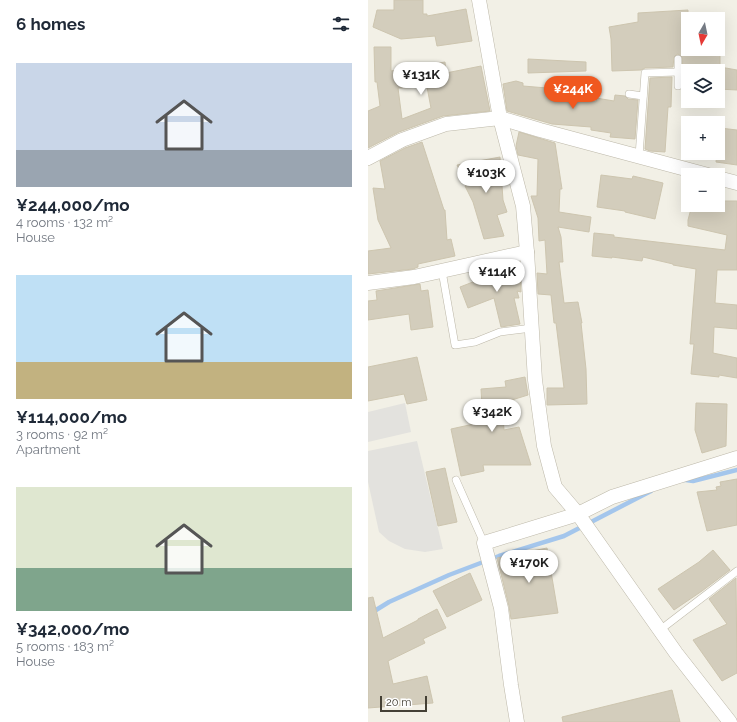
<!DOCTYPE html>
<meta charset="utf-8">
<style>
body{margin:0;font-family:Raleway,sans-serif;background:#f6f6f7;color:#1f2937;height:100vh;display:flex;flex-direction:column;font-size:15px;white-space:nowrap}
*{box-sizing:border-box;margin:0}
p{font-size:13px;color:#747a83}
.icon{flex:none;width:22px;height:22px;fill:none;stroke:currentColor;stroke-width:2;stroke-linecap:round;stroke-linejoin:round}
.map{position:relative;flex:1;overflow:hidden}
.panel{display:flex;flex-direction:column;background:#fff;width:368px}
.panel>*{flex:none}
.needle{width:26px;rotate:189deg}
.buttons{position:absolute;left:313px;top:12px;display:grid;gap:8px}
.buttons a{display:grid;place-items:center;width:44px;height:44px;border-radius:0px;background:#fff;box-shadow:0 4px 16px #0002;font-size:20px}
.scale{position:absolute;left:12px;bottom:10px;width:47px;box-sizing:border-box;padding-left:4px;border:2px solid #444035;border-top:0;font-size:11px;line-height:14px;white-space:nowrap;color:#444035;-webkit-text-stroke:3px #fff;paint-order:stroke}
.price{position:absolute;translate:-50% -34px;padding:0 9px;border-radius:14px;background:#fff;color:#222;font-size:13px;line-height:26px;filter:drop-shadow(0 1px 2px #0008)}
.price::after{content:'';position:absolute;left:50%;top:24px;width:12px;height:9px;margin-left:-6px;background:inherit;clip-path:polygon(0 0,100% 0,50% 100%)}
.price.current{background:#f0581f;color:#fff}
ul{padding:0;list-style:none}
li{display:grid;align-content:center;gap:8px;height:212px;padding:0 16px}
li span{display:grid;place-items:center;height:124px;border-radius:0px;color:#555}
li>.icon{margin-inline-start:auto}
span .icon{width:72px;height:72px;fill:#fffc;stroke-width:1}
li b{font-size:17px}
h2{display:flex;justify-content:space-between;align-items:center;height:48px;padding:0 16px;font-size:17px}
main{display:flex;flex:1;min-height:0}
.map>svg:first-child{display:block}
.parking{fill:#e3e2de}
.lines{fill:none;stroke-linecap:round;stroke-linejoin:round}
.stream{stroke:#a4c6ec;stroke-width:4.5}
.building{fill:#d3cdbc;stroke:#cdc5af;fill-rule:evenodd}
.lane-casing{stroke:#bdb8a9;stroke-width:8}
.street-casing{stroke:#bdb8a9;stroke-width:15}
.lane{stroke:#fff;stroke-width:7}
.street{stroke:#fff;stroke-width:14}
</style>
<main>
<section class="panel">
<h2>6 homes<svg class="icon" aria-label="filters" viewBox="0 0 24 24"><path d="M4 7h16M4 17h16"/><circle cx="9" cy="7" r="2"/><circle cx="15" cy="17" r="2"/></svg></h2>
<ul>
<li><span style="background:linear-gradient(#c9d6e8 70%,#9aa5b1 0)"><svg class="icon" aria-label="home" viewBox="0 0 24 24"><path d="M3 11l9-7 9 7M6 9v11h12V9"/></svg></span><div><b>¥244,000/mo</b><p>4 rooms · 132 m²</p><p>House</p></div></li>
<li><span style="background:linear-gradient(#bfe0f5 70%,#c2b280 0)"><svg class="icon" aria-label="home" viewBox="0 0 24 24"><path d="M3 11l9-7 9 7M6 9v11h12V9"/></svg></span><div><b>¥114,000/mo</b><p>3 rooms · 92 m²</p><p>Apartment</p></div></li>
<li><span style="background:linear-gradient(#dfe7d0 65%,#7fa58c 0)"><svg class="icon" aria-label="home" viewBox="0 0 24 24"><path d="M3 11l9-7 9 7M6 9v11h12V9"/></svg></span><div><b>¥342,000/mo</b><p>5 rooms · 183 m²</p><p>House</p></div></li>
</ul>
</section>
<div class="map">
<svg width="369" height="722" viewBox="0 0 369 722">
<rect width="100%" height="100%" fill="#f2f0e6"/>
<g class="parking">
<polygon points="37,403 43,432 0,442 0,412"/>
<polygon points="49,441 75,549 57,552 37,549 21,541 11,532 0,482 0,451"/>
</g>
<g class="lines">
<g class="stream">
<polyline points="316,480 318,480 325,481 369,470"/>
<polyline points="0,615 21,602 81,575 131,556 196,536 283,491"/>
</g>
</g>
<g class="building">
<polygon points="26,0 55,0 55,14 59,14 59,16 98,9 104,41 69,46 67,36 33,39 5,27 9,10 26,10"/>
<polygon points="320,10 320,49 352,49 352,67 369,70 369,90 350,89 350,71 315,71 314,57 310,54 308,55 306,57 305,67 277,68 273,70 244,71 243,39 241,27 270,22 270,13"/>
<path d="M 6,47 L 23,47 L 23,71 L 77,62 L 78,73 L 113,66 L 122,111 L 75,116 L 31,132 L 0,148 L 0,111 L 12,106 L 9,82 L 7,82 ZM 59,87 L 63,108 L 34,119 L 30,88 Z"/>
<polygon points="160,59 218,62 218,71 160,73"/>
<polygon points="304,77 303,107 300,107 297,152 282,151 277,149 282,78"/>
<polygon points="148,81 155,83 155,86 191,89 191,92 228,102 228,98 246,101 247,95 257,96 260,99 270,100 267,139 242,137 243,133 223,130 223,127 184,124 139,111 135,84"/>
<polygon points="352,128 369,130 369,165 348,162"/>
<polygon points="151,132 187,143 194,189 192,189 191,212 223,217 221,232 190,227 193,237 195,262 191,262 196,303 210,302 214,323 213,323 218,369 219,404 179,405 179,388 196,388 188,323 186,323 183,295 170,294 169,273 179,274 177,240 171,241 170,218 163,196 169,196 170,159 150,155 148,146"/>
<polygon points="54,142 76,210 77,210 79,240 83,239 87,256 50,264 50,267 45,269 0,274 0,251 23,248 10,220 5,188 17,189 12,161 37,148"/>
<polygon points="132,157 135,200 139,212 129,215 136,236 116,239 105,202 97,186 99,185 89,165"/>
<polygon points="233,175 264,179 265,176 295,183 287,219 257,212 257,211 229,207"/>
<polygon points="350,201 369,201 369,270 349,270 347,303 369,305 369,329 346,327 345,353 369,358 369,378 351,375 351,377 323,374 326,344 322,344 328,269 305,265 305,264 275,257 274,261 244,257 244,258 224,256 226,233 246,235 246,237 357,250 359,235 320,226 320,220 324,205 350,205"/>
<polygon points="147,263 148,272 152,272 153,292 149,291 151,298 146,298 152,324 133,327 126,298 100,308 92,287 123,275 122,269"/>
<polygon points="52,284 53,291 60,290 65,327 43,330 41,314 0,320 0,301 9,300 8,291"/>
<polygon points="49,357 59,400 39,404 36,394 0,401 0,367"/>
<polygon points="157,377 160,395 134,403 136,430 151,427 163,465 115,465 116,471 93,476 83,429 115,422 113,389 138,387 137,381"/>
<polygon points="328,403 359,404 358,446 334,453 327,430"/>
<polygon points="77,468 89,522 70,526 58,472"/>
<polygon points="369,479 369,525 339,531 329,492 349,490 348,487 353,486 352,482"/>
<polygon points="179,548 190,613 143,619 141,606 129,558"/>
<polygon points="345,550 362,570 334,591 306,610 290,589 331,562"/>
<polygon points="102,573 114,600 79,617 65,591"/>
<polygon points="368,578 369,673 354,681 325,640 359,624 341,599"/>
<polygon points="5,597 15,638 50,620 50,619 69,609 78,628 55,639 57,643 20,661 25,684 59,676 65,703 0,708 0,598"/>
<polygon points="304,690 312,722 195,722 194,717"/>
</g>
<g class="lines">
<g class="lane-casing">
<g id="lane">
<polyline points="310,59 310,86"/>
<polyline points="261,94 275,96"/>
<polyline points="271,156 277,73 310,72"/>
<polyline points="74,271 87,345 107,342 132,332 164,328"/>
<polyline points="88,480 116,543"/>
<polyline points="292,630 369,571"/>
</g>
</g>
<g class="street-casing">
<g id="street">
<polyline points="111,0 132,118 155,206 159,252 167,380 176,446 187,487 210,514 308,653 362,722"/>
<polyline points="0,158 34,140 78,124 132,118 172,130 340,175"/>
<polyline points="350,178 369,183"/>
<polyline points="0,283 46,277 159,252"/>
<polyline points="149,722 143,685 133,608 116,543 210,514 244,497 369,458"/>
</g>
</g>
<use href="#lane" class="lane"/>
<use href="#street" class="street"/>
</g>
</svg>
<div class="buttons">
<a><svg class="needle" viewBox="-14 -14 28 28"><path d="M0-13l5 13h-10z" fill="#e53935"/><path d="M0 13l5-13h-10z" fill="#747a83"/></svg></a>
<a><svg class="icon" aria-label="layers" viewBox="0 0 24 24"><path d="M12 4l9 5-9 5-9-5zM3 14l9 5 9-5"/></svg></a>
<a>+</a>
<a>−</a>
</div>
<div class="scale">20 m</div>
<b class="price" style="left:53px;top:96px">¥131K</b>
<b class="price current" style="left:205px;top:110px">¥244K</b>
<b class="price" style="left:118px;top:194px">¥103K</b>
<b class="price" style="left:129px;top:293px">¥114K</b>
<b class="price" style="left:124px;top:433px">¥342K</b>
<b class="price" style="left:161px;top:584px">¥170K</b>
</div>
</main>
